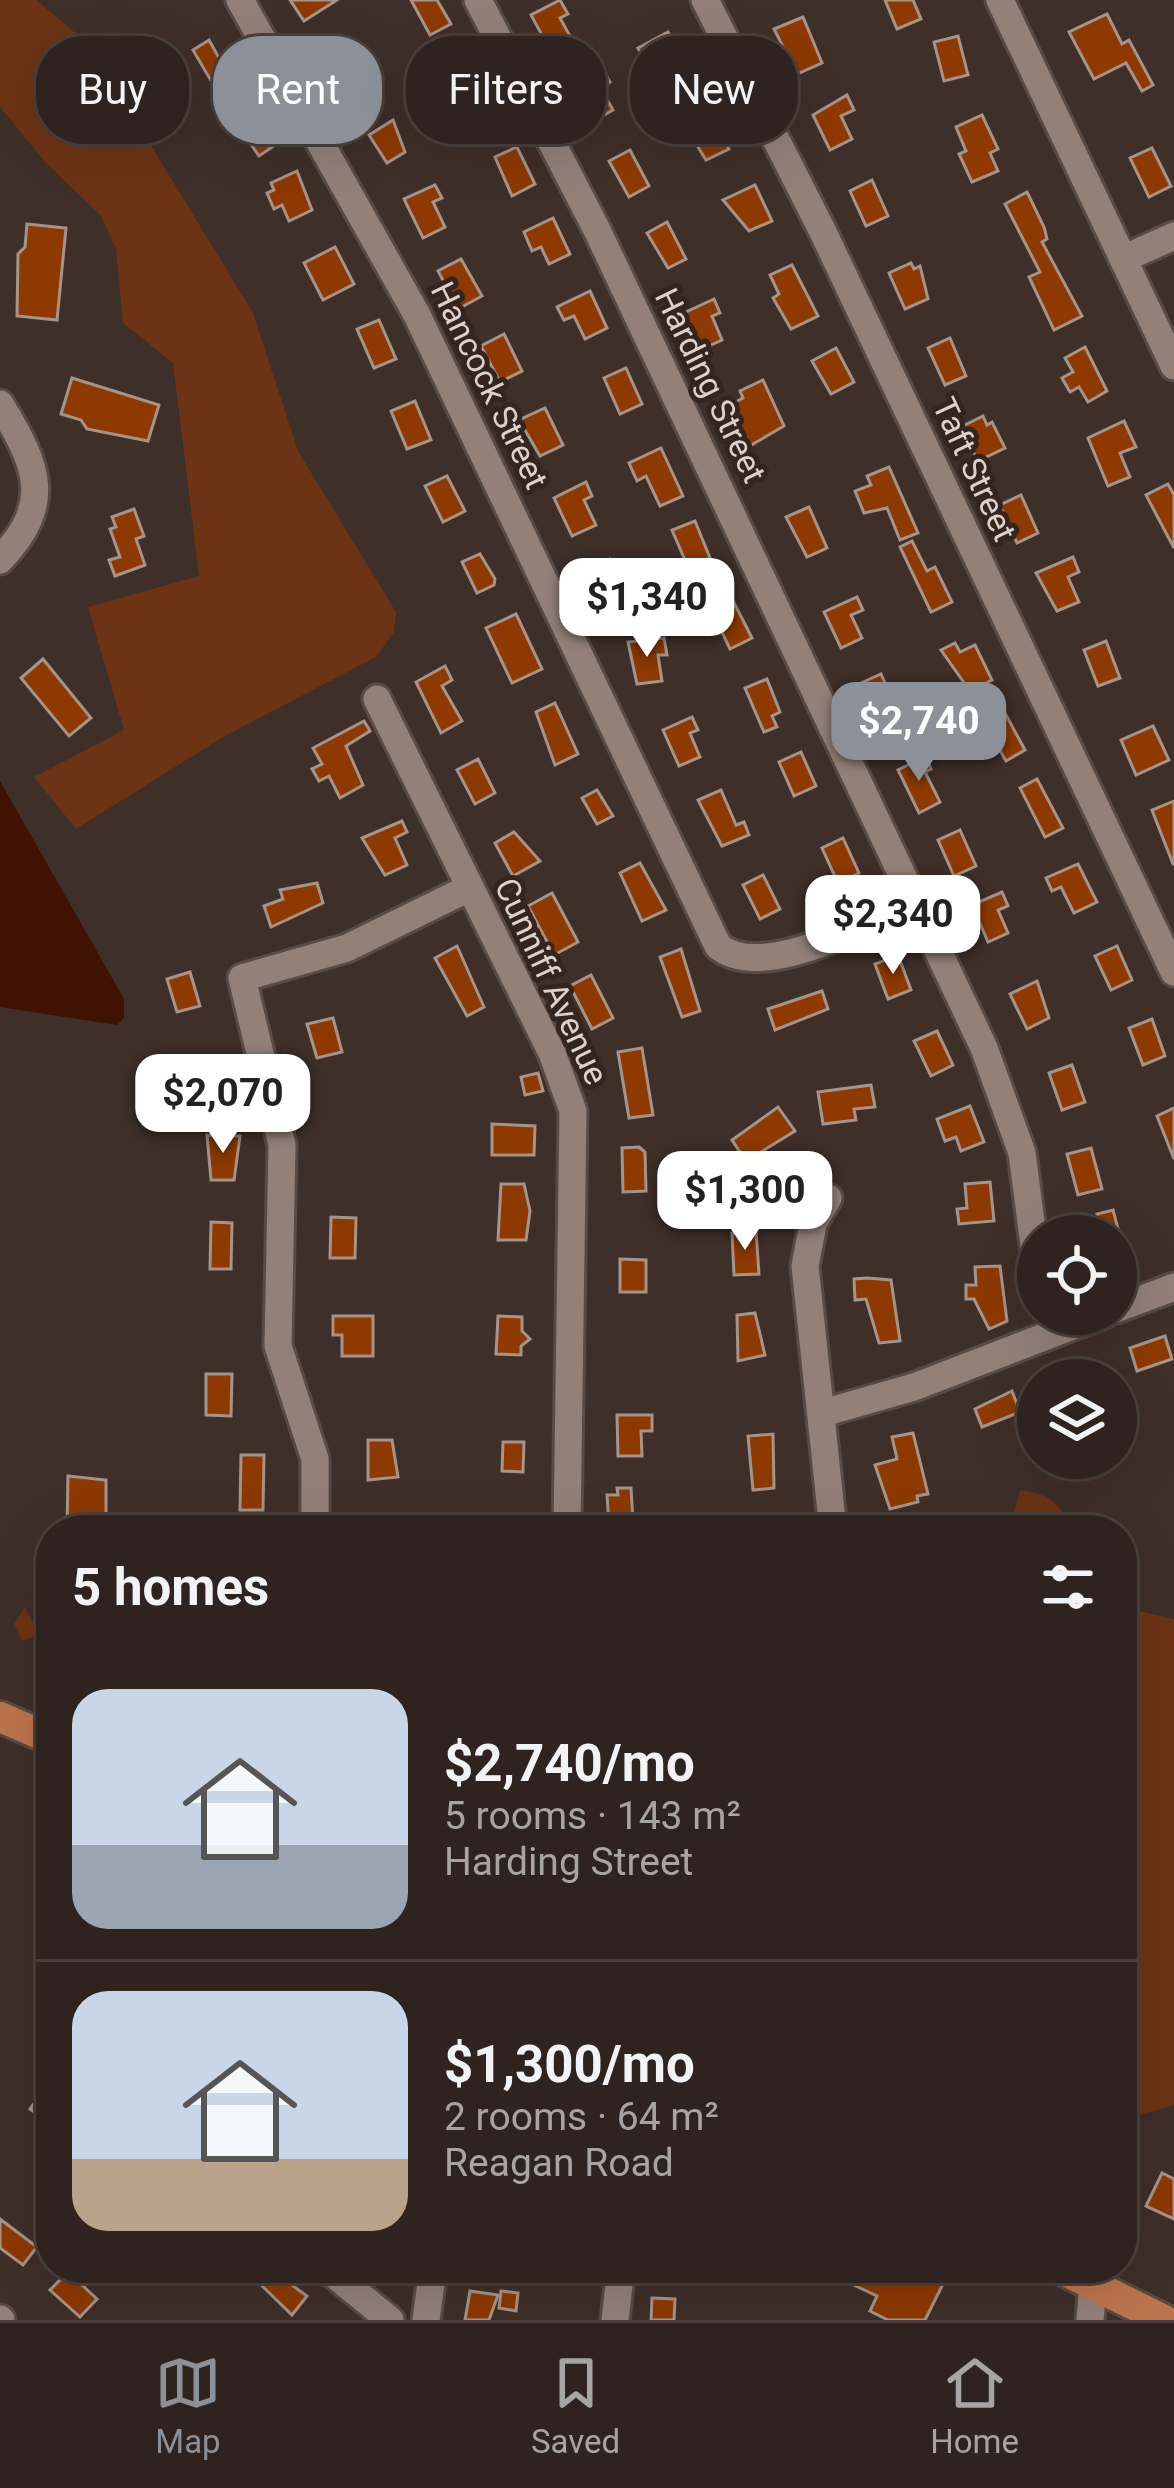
<!DOCTYPE html>
<meta charset="utf-8">
<style>
body{margin:0;font-family:Roboto,sans-serif;background:#3a2f2b;color:#f1f3f6;height:100vh;display:flex;flex-direction:column;font-size:45px;white-space:nowrap}
*{box-sizing:border-box;margin:0}
p{font-size:39px;color:#a7a4a4}
.icon{flex:none;width:66px;height:66px;fill:none;stroke:currentColor;stroke-width:2;stroke-linecap:round;stroke-linejoin:round}
.map{position:relative;flex:1;overflow:hidden}
.drawer{position:absolute;left:36px;top:1515px;width:1101px;height:768px;display:flex;flex-direction:column;background:#2e231e;border-radius:48px;box-shadow:0 12px 48px #0002,0 0 0 3px #49403c}
.drawer>*{flex:none}
.top-card{position:absolute;left:36px;top:36px;width:1104px;height:108px;display:flex;gap:24px}
.buttons{position:absolute;left:1017px;top:1215px;display:grid;gap:24px}
.buttons a{display:grid;place-items:center;width:120px;height:120px;border-radius:50%;background:#2e231e;box-shadow:0 12px 48px #0002,0 0 0 3px #49403c;font-size:60px}
.price{position:absolute;translate:-50% -102px;padding:0 27px;border-radius:24px;background:#fff;color:#222;font-size:39px;line-height:78px;filter:drop-shadow(0 3px 6px #0008)}
.price::after{content:'';position:absolute;left:50%;top:72px;width:36px;height:27px;margin-left:-18px;background:inherit;clip-path:polygon(0 0,100% 0,50% 100%)}
.price.on{background:#8c9099;color:#fff}
ul{padding:0;list-style:none}
li{display:flex;align-items:center;gap:36px;height:300px;padding:0 36px}
li+li{border-top:3px solid #49403c}
li span{display:grid;place-items:center;flex:none;width:336px;height:240px;border-radius:36px;color:#555}
li>.icon{margin-inline-start:auto}
span .icon{width:144px;height:144px;fill:#fffc;stroke-width:1}
li b{font-size:51px}
h2{display:flex;justify-content:space-between;align-items:center;height:144px;padding:0 36px;font-size:51px}
.tag{padding:0 42px;border-radius:48px;background:#2e231e;box-shadow:0 12px 48px #0002,0 0 0 3px #49403c;font-size:42px;line-height:108px}
.tag.on{background:#8c9099;color:#fff}
.tabs{display:flex;justify-content:space-around;align-items:center;height:168px;border-top:3px solid #49403c;background:#2e231e;font-size:33px;color:#a7a4a4}
.tabs a{display:grid;justify-items:center;gap:6px}
.tabs .on{color:#8c9099}
.map>svg:first-child{display:block}
.green{fill:#6c3315}
.water{fill:#3f1300}
.building{fill:#8d3900;stroke:#a6938a;stroke-width:3}
.lines{fill:none;stroke-linecap:round;stroke-linejoin:round}
.minor-casing{stroke:#584b45;stroke-width:33}
.major-casing{stroke:#584b45;stroke-width:36}
.minor{stroke:#938178;stroke-width:27}
.major{stroke:#bd744c;stroke-width:30}
.labels{text-anchor:middle;stroke-width:10;stroke-linejoin:round;paint-order:stroke}
.street-label{font-size:33px;fill:#dcd2cd;stroke:#34251e}
</style>
<div class="map">
<svg width="1174" height="2320" viewBox="0 0 1174 2320">
<rect width="100%" height="100%" fill="#3e2f28"/>
<g class="green">
<polygon points="0,0 36,0 90,45 253,313 298,451 396,612 394,632 376,657 223,737 76,829 34,777 124,730 88,607 199,576 173,363 123,323 116,249 101,216 45,162 0,107"/>
<path d="M 1020,1491 C 1050,1492 1060,1505 1074,1530 L 1009,1530 Z"/>
<polygon points="25,1607 39,1634 22,1641 14,1624"/>
<polygon points="1122,1607 1174,1619 1174,2105 1122,2120 1127,1980 1122,1968"/>
</g>
<polygon class="water" points="0,781 124,999 124,1018 117,1025 0,1007"/>
<g class="building">
<polygon points="290,0 337,0 304,21"/>
<polygon points="411,0 437,0 451,24 430,35"/>
<polygon points="560,0 568,14 560,18 571,38 550,50 531,15"/>
<polygon points="885,0 913,0 921,19 897,29"/>
<polygon points="1107,14 1122,44 1129,40 1153,85 1142,91 1126,63 1094,79 1069,32"/>
<polygon points="803,17 822,63 797,74 774,29"/>
<polygon points="668,32 686,65 665,76 656,59 647,64 638,48"/>
<polygon points="958,36 968,75 944,81 934,42"/>
<polygon points="209,40 235,87 220,96 193,50"/>
<polygon points="356,41 364,55 350,63 362,82 344,93 324,59"/>
<polygon points="467,59 495,110 474,120 448,69"/>
<polygon points="603,70 610,82 600,87 613,110 592,122 571,84"/>
<polygon points="847,95 854,110 841,116 852,139 830,150 813,115"/>
<polygon points="686,101 696,121 712,113 729,149 706,160 674,108"/>
<polygon points="257,106 281,141 259,156 235,121"/>
<polygon points="982,115 998,149 990,153 998,171 972,182 959,154 966,151 956,127"/>
<polygon points="393,120 405,152 387,163 369,135"/>
<polygon points="517,147 535,184 512,196 495,157"/>
<polygon points="1152,148 1171,186 1149,197 1130,158"/>
<polygon points="630,150 649,186 629,197 609,161"/>
<polygon points="297,171 312,210 289,221 282,205 274,209 267,193 274,190 271,183"/>
<polygon points="872,180 888,216 866,226 850,191"/>
<polygon points="435,185 442,198 433,202 445,227 423,238 404,199"/>
<polygon points="755,185 772,221 749,231 723,200"/>
<polygon points="1027,192 1044,227 1047,239 1042,242 1082,316 1054,330 1029,277 1040,272 1005,204"/>
<polygon points="553,218 570,254 549,264 541,247 532,251 524,232"/>
<polygon points="667,222 686,259 668,268 647,233"/>
<polygon points="27,224 66,228 57,320 17,316 18,254 25,247"/>
<polygon points="335,247 354,284 323,300 304,263"/>
<polygon points="461,259 482,296 458,309 438,271"/>
<polygon points="911,263 914,269 920,266 928,299 905,309 889,273"/>
<polygon points="792,265 818,316 791,329 773,298 779,294 770,275"/>
<polygon points="590,291 607,328 585,339 574,316 564,320 557,307"/>
<polygon points="714,299 720,313 712,316 722,340 700,350 684,313"/>
<polygon points="379,320 396,359 374,368 357,329"/>
<polygon points="504,334 522,371 500,382 481,346"/>
<polygon points="950,338 966,376 945,385 928,348"/>
<polygon points="1085,347 1107,391 1088,402 1079,387 1070,392 1062,378 1073,372 1065,358"/>
<polygon points="836,348 854,382 831,394 812,361"/>
<polygon points="626,368 642,404 620,414 604,378"/>
<polygon points="72,378 159,405 148,441 87,429 81,420 61,414"/>
<polygon points="763,380 784,426 748,447 726,407 743,398 740,391"/>
<polygon points="415,401 431,440 407,449 391,411"/>
<polygon points="545,408 563,445 540,456 519,420"/>
<polygon points="983,416 987,425 992,422 1005,448 978,461 961,427"/>
<polygon points="1124,421 1136,447 1120,453 1130,477 1108,486 1088,438"/>
<polygon points="661,448 683,496 660,506 646,476 637,481 629,463"/>
<polygon points="889,467 918,533 900,540 887,508 864,513 855,491 871,485 867,476"/>
<polygon points="447,476 465,511 443,522 425,486"/>
<polygon points="586,482 592,496 584,500 596,525 572,536 554,498"/>
<polygon points="1168,484 1174,495 1174,548 1146,495"/>
<polygon points="1021,495 1038,533 1017,543 1000,505"/>
<polygon points="809,507 827,548 807,557 786,517"/>
<polygon points="134,509 144,536 136,539 145,565 115,576 109,560 120,557 110,529 116,527 112,517"/>
<polygon points="695,521 710,558 688,567 672,530"/>
<polygon points="912,541 927,571 935,567 952,602 931,612 900,547"/>
<polygon points="480,554 495,579 494,585 477,593 462,562"/>
<polygon points="1073,557 1079,572 1068,577 1079,602 1057,611 1036,573"/>
<polygon points="610,559 629,596 605,608 587,571"/>
<polygon points="725,585 752,638 730,649 720,628 713,631 704,598"/>
<polygon points="857,597 863,610 851,615 862,638 841,648 824,612"/>
<polygon points="516,614 542,669 512,683 486,628"/>
<polygon points="664,638 667,655 658,655 662,681 637,684 628,642"/>
<polygon points="1106,641 1120,678 1098,686 1084,650"/>
<polygon points="955,643 960,652 975,645 992,680 970,691 941,650"/>
<polygon points="43,659 91,718 69,736 21,678"/>
<polygon points="445,666 452,680 442,686 462,721 441,733 416,682"/>
<polygon points="881,674 896,708 874,718 859,684"/>
<polygon points="767,679 780,712 772,716 777,727 764,732 745,688"/>
<polygon points="555,703 578,754 555,765 536,712"/>
<polygon points="1006,715 1025,750 1006,761 986,726"/>
<polygon points="692,717 698,730 690,733 700,757 679,766 663,730"/>
<polygon points="364,721 370,731 346,746 363,785 340,798 329,776 319,781 312,769 322,764 313,748"/>
<polygon points="1153,726 1169,760 1136,775 1121,740"/>
<polygon points="801,752 816,786 794,796 779,762"/>
<polygon points="926,756 931,769 925,772 940,802 919,813 898,770"/>
<polygon points="478,759 495,793 475,804 457,770"/>
<polygon points="1037,779 1063,828 1045,837 1020,788"/>
<polygon points="597,790 613,816 597,824 582,798"/>
<polygon points="721,790 736,825 744,822 749,835 722,846 698,800"/>
<polygon points="1174,801 1174,864 1173,864 1152,810"/>
<polygon points="402,821 407,832 395,838 407,865 385,875 362,838"/>
<polygon points="960,830 976,866 954,876 938,840"/>
<polygon points="514,832 540,861 513,876 495,843"/>
<polygon points="843,838 859,873 838,883 822,848"/>
<polygon points="640,863 666,910 642,921 620,873"/>
<polygon points="1078,864 1097,902 1074,913 1061,887 1052,891 1046,878"/>
<polygon points="763,875 780,909 760,919 743,885"/>
<polygon points="317,883 323,903 271,927 264,906 283,899 280,890"/>
<polygon points="1002,892 1008,906 998,910 1008,933 988,942 972,905"/>
<polygon points="552,893 578,942 554,955 528,906"/>
<polygon points="457,946 484,1007 467,1016 435,958"/>
<polygon points="1117,946 1132,980 1111,990 1095,956"/>
<polygon points="681,949 700,1011 682,1017 660,957"/>
<polygon points="898,955 911,990 888,999 875,964"/>
<polygon points="190,972 200,1006 177,1012 167,979"/>
<polygon points="591,975 613,1018 592,1029 570,986"/>
<polygon points="1037,981 1049,1018 1027,1029 1010,994"/>
<polygon points="822,991 828,1009 775,1030 768,1009"/>
<polygon points="333,1018 342,1052 317,1058 307,1024"/>
<polygon points="1152,1019 1165,1056 1143,1065 1129,1028"/>
<polygon points="937,1031 953,1065 931,1076 914,1041"/>
<polygon points="642,1048 653,1115 629,1118 618,1052"/>
<polygon points="1072,1065 1085,1102 1062,1110 1049,1073"/>
<polygon points="538,1073 543,1091 525,1095 521,1077"/>
<polygon points="230,1078 233,1109 209,1111 206,1081"/>
<polygon points="871,1085 875,1107 854,1109 856,1120 823,1124 818,1092"/>
<polygon points="970,1106 984,1142 961,1151 956,1137 945,1141 937,1119"/>
<polygon points="778,1107 795,1131 746,1161 732,1140"/>
<polygon points="1174,1108 1174,1159 1157,1116"/>
<polygon points="492,1124 535,1126 534,1155 492,1155"/>
<polygon points="207,1135 240,1136 234,1180 211,1180"/>
<polygon points="639,1147 645,1152 646,1191 623,1192 622,1148"/>
<polygon points="1091,1148 1102,1189 1078,1195 1067,1154"/>
<polygon points="990,1182 994,1221 959,1224 957,1209 967,1208 965,1184"/>
<polygon points="501,1184 524,1184 530,1211 526,1240 498,1240"/>
<polygon points="1113,1210 1120,1236 1103,1236 1097,1214"/>
<polygon points="331,1217 356,1218 355,1258 330,1258"/>
<polygon points="211,1222 232,1223 231,1269 210,1269"/>
<polygon points="756,1231 759,1274 734,1275 732,1233"/>
<polygon points="620,1259 646,1260 646,1292 620,1292"/>
<polygon points="1000,1266 1007,1321 989,1329 974,1299 966,1299 966,1285 976,1285 975,1267"/>
<polygon points="867,1278 891,1280 900,1341 879,1343 866,1299 855,1300 854,1279"/>
<polygon points="755,1313 765,1355 738,1361 737,1315"/>
<polygon points="333,1316 373,1316 373,1356 342,1356 342,1335 333,1335"/>
<polygon points="498,1316 522,1317 522,1331 530,1339 521,1346 521,1355 496,1354"/>
<polygon points="1165,1336 1172,1359 1137,1371 1130,1348"/>
<polygon points="1093,1361 1099,1380 1045,1380 1044,1378"/>
<polygon points="206,1374 232,1374 231,1416 206,1415"/>
<polygon points="1012,1391 1020,1412 982,1427 975,1409"/>
<polygon points="617,1415 652,1415 652,1431 641,1431 642,1456 618,1456"/>
<polygon points="913,1433 928,1494 917,1496 918,1502 890,1509 875,1465 897,1459 892,1437"/>
<polygon points="773,1434 774,1488 753,1490 748,1436"/>
<polygon points="368,1440 392,1440 398,1477 368,1480"/>
<polygon points="503,1442 524,1442 523,1472 502,1471"/>
<polygon points="241,1455 264,1455 263,1510 240,1510"/>
<polygon points="68,1476 106,1480 106,1530 67,1530"/>
<polygon points="617,1488 631,1488 633,1522 609,1524 607,1495 618,1495"/>
<polygon points="51,2080 51,2123 30,2109"/>
<polygon points="1162,2173 1174,2179 1174,2219 1146,2206"/>
<polygon points="0,2219 37,2247 23,2265 0,2248"/>
<polygon points="268,2268 307,2296 292,2315 255,2279"/>
<polygon points="846,2268 951,2268 925,2320 888,2320 870,2311 877,2296 841,2279"/>
<polygon points="68,2272 97,2299 80,2317 50,2290"/>
<polygon points="470,2291 498,2295 489,2320 465,2320"/>
<polygon points="501,2291 518,2293 516,2311 499,2308"/>
<polygon points="652,2298 675,2299 674,2320 651,2320"/>
</g>
<g class="lines">
<g class="minor-casing">
<g id="minor">
<path d="M 240,0 L 417,315 L 718,946 C 762,983 871,921 917,902"/>
<polyline points="478,0 597,230 984,1048 1022,1153 1038,1276"/>
<polyline points="705,0 822,230 1174,972"/>
<polyline points="1000,0 1174,366"/>
<polyline points="1123,259 1174,236"/>
<path d="M 0,404 C 38,466 54,503 0,560"/>
<polyline points="377,699 552,1053 573,1111 567,1530"/>
<polyline points="828,1198 813,1224 805,1266 833,1530"/>
<polyline points="1116,1309 1174,1287"/>
<polyline points="823,1413 914,1387 1104,1314"/>
<polyline points="315,1530 315,1459 278,1346 282,1145 242,978 347,948 469,888"/>
<polyline points="326,2268 390,2320"/>
<polyline points="0,2319 1,2320"/>
<polyline points="426,2320 433,2268"/>
<polyline points="615,2320 621,2268"/>
<polyline points="1090,2320 1093,2285"/>
</g>
</g>
<g class="major-casing">
<g id="major">
<polyline points="0,1717 51,1739"/>
<polyline points="1059,2268 1164,2320"/>
</g>
</g>
<use href="#minor" class="minor"/>
<use href="#major" class="major"/>
</g>
<g class="labels">
<g class="street-label">
<text transform="translate(490 385) rotate(64)" y="12">Hancock Street</text>
<text transform="translate(711 385) rotate(64)" y="12">Harding Street</text>
<text transform="translate(975 469) rotate(65)" y="12">Taft Street</text>
<text transform="translate(552 981) rotate(65)" y="12">Cunniff Avenue</text>
</g>
</g>
</svg>
<div class="buttons">
<a><svg class="icon" aria-label="locate" viewBox="0 0 24 24"><circle cx="12" cy="12" r="6"/><path d="M12 2v4M12 18v4M2 12h4M18 12h4"/></svg></a>
<a><svg class="icon" aria-label="layers" viewBox="0 0 24 24"><path d="M12 4l9 5-9 5-9-5zM3 14l9 5 9-5"/></svg></a>
</div>
<b class="price" style="left:647px;top:660px">$1,340</b>
<b class="price on" style="left:919px;top:784px">$2,740</b>
<b class="price" style="left:893px;top:977px">$2,340</b>
<b class="price" style="left:223px;top:1156px">$2,070</b>
<b class="price" style="left:745px;top:1253px">$1,300</b>
<div class="top-card">
<a class="tag">Buy</a>
<a class="tag on">Rent</a>
<a class="tag">Filters</a>
<a class="tag">New</a>
</div>
<section class="drawer">
<h2>5 homes<svg class="icon" aria-label="filters" viewBox="0 0 24 24"><path d="M4 7h16M4 17h16"/><circle cx="9" cy="7" r="2"/><circle cx="15" cy="17" r="2"/></svg></h2>
<ul>
<li><span style="background:linear-gradient(#c9d6e8 65%,#9aa5b1 0)"><svg class="icon" aria-label="home" viewBox="0 0 24 24"><path d="M3 11l9-7 9 7M6 9v11h12V9"/></svg></span><div><b>$2,740/mo</b><p>5 rooms · 143 m²</p><p>Harding Street</p></div></li>
<li><span style="background:linear-gradient(#c9d6e8 70%,#b9a48a 0)"><svg class="icon" aria-label="home" viewBox="0 0 24 24"><path d="M3 11l9-7 9 7M6 9v11h12V9"/></svg></span><div><b>$1,300/mo</b><p>2 rooms · 64 m²</p><p>Reagan Road</p></div></li>
</ul>
</section>
</div>
<nav class="tabs">
<a class="on"><svg class="icon" aria-label="map" viewBox="0 0 24 24"><path d="M3 6l6-2 6 2 6-2v14l-6 2-6-2-6 2zM9 4v14M15 6v14"/></svg>Map</a>
<a><svg class="icon" aria-label="saved" viewBox="0 0 24 24"><path d="M7 4h10v16l-5-4-5 4z"/></svg>Saved</a>
<a><svg class="icon" aria-label="home" viewBox="0 0 24 24"><path d="M3 11l9-7 9 7M6 9v11h12V9"/></svg>Home</a>
</nav>
